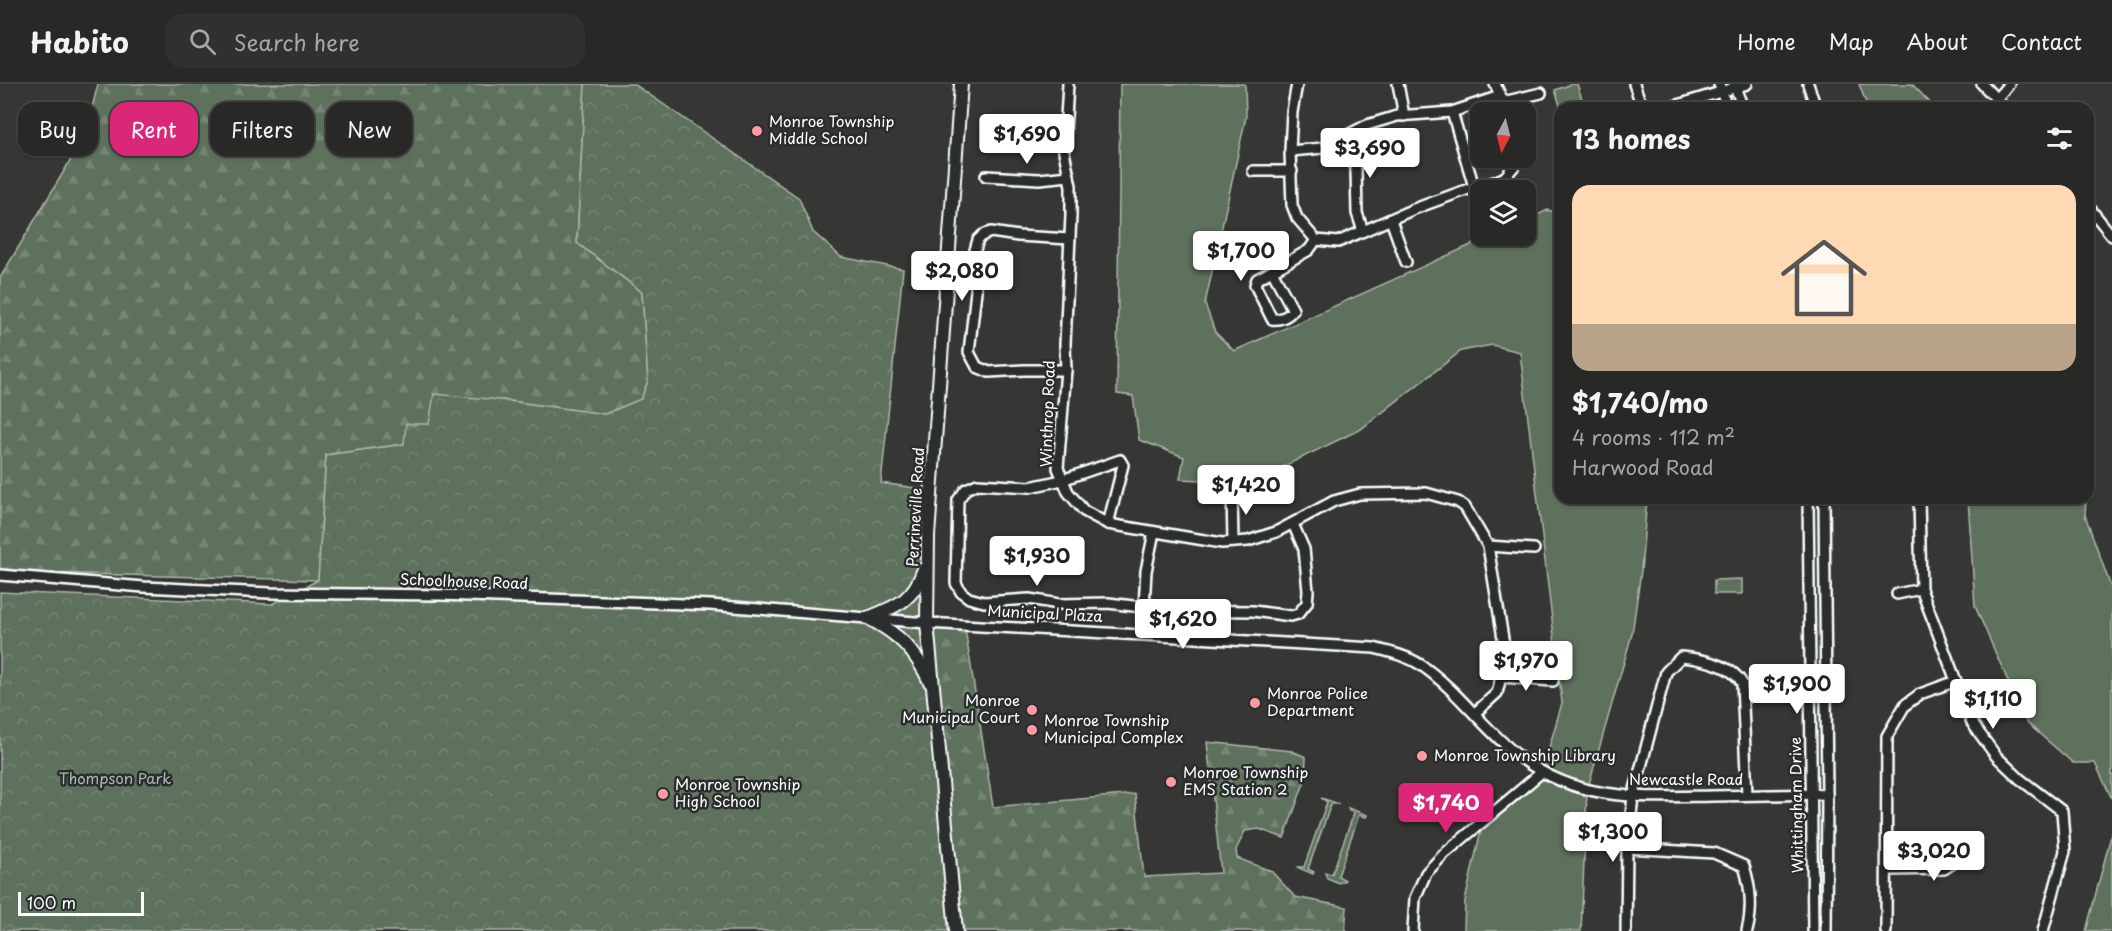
<!DOCTYPE html>
<meta charset="utf-8">
<style>
body{margin:0;font-family:"Playpen Sans",sans-serif;background:#30302f;color:#f1f3f6;height:100vh;display:flex;flex-direction:column;font-size:22px;white-space:nowrap}
*{box-sizing:border-box;margin:0}
p{font-size:20px;color:#a5a6a7}
.icon{flex:none;width:33px;height:33px;fill:none;stroke:currentColor;stroke-width:2;stroke-linecap:round;stroke-linejoin:round}
.map{position:relative;flex:1;overflow:hidden}
.details{position:absolute;left:1554px;top:18px;width:540px;height:402px;display:flex;flex-direction:column;background:#282827;border-radius:18px;box-shadow:0 2px 4px #0004,0 0 0 2px #444}
.details>*{flex:none}
.hud{position:absolute;left:18px;top:18px;width:570px;height:54px;display:flex;gap:12px}
.needle{width:39px;rotate:187deg}
.tools{position:absolute;left:1470px;top:18px;display:grid;gap:12px}
.tools a{display:grid;place-items:center;width:66px;height:66px;border-radius:12px;background:#282827;box-shadow:0 2px 4px #0004,0 0 0 2px #444;font-size:30px}
.scale{position:absolute;left:18px;bottom:15px;width:126px;box-sizing:border-box;padding-left:6px;border:3px solid #fff;border-top:0;font-size:16px;line-height:21px;white-space:nowrap;color:#fff;-webkit-text-stroke:4px #2a2d2e;paint-order:stroke}
.price{position:absolute;translate:-50% -51px;padding:0 14px;border-radius:6px;background:#fff;color:#222;font-size:20px;line-height:39px;filter:drop-shadow(0 2px 3px #0008)}
.price::after{content:'';position:absolute;left:50%;top:36px;width:18px;height:14px;margin-left:-9px;background:inherit;clip-path:polygon(0 0,100% 0,50% 100%)}
.price.current{background:#db2777;color:#fff}
ul{padding:0;list-style:none}
li{display:grid;align-content:center;gap:12px;height:318px;padding:0 18px}
li span{display:grid;place-items:center;height:186px;border-radius:18px;color:#555}
li>.icon{margin-inline-start:auto}
span .icon{width:108px;height:108px;fill:#fffc;stroke-width:1}
li b{font-size:26px}
h2{display:flex;justify-content:space-between;align-items:center;height:72px;padding:0 18px;font-size:26px}
.pill{padding:0 21px;border-radius:18px;background:#282827;box-shadow:0 2px 4px #0004,0 0 0 2px #444;font-size:21px;line-height:54px}
.pill.current{background:#db2777;color:#fff}
header{display:flex;align-items:center;gap:36px;box-sizing:border-box;height:84px;padding:0 30px;background:#282827;border-bottom:2px solid #444}
header strong{font-size:28px}
nav{display:flex;gap:33px;margin-inline-start:auto;font-size:21px}
.search{width:420px;height:54px;background:#30302f;display:flex;align-items:center;gap:15px;box-sizing:border-box;padding:0 21px;border-radius:18px;color:#a5a6a7;font-size:22px}
.map>svg:first-child{display:block}
.green{fill:#5d715b;stroke:#aeb8ad;stroke-width:1.5}
.forest{fill:url(#forest-firs);stroke:#aeb8ad;stroke-width:1.5}
.park{fill:url(#park-crowns);stroke:#aeb8ad;stroke-width:1.5}
.lines{fill:none;stroke-linecap:round;stroke-linejoin:round}
.street-casing{stroke:#fff;stroke-width:14}
.secondary-casing{stroke:#fff;stroke-width:16}
.street{stroke:#2a2d2e;stroke-width:9}
.secondary{stroke:#2a2d2e;stroke-width:12}
.poi-dot{fill:#ff9aa2;stroke:#2a2d2e;stroke-width:2}
.labels{text-anchor:middle;stroke-width:5;stroke-linejoin:round;paint-order:stroke}
.poi-label{font-size:15px;fill:#fff;stroke:#2a2d2e;text-anchor:start}
.street-label{font-size:15px;fill:#fff;stroke:#2a2d2e}
.park-label{font-size:15px;fill:#aeb8ad;stroke:#2a2d2e}
</style>
<header>
<strong>Habito</strong>
<div class="search"><svg class="icon" aria-label="search" viewBox="0 0 24 24"><circle cx="10" cy="10" r="6"/><path d="M15 15l6 6"/></svg>Search here</div>
<nav><a>Home</a><a>Map</a><a>About</a><a>Contact</a></nav>
</header>
<div class="map">
<svg width="2112" height="847" viewBox="0 0 2112 847">
<defs>
<pattern id="forest-firs" width="22" height="20" patternUnits="userSpaceOnUse" patternTransform="scale(1.5)"><rect width="22" height="20" fill="#5d715b"/><path d="M5 1l3.5 6h-7zM16 11l3.5 6h-7z" fill="#758674"/></pattern>
<pattern id="park-crowns" width="20" height="18" patternUnits="userSpaceOnUse" patternTransform="scale(1.5)"><rect width="20" height="18" fill="#5d715b"/><path d="M2 6a3 3 0 1 1 6 0M12 15a3 3 0 1 1 6 0" fill="none" stroke="#758674"/></pattern>
</defs>
<rect width="100%" height="100%" fill="#363634"/>
<filter id="ink" filterUnits="userSpaceOnUse"><feTurbulence type="fractalNoise" baseFrequency=".0167" numOctaves="2"/><feDisplacementMap in="SourceGraphic" scale="12" xChannelSelector="R" yChannelSelector="G"/><feConvolveMatrix kernelMatrix="1 2 1 2 8 2 1 2 1" color-interpolation-filters="sRGB"/></filter>
<g filter="url(#ink)">
<g class="green">
<polygon points="1120,0 1245,0 1246,33 1205,220 1215,248 1234,267 1491,152 1526,152 1526,136 1548,126 1560,130 1560,414 1647,414 1641,487 1632,550 1587,707 1581,847 1464,847 1465,817 1483,737 1542,688 1562,619 1520,268 1492,261 1461,267 1361,345 1251,398 1180,395 1184,373 1139,356 1133,312 1117,310"/>
<polygon points="1572,0 1577,0 1585,24 1561,24 1555,6"/>
<polygon points="1859,0 1912,0 1935,24 1868,24"/>
<polygon points="2088,212 2094,228 2088,370"/>
<polygon points="1968,414 2086,414 2085,431 2112,506 2112,715 2095,679 2073,679 2026,638 1975,522"/>
<polygon points="1742,495 1742,510 1714,510 1714,496"/>
<polygon points="1321,714 1339,720 1331,720 1308,785 1314,788 1313,790 1297,783 1304,783 1327,718"/>
<polygon points="1348,724 1367,731 1366,733 1359,731 1338,792 1345,796 1339,799 1327,794 1325,789 1332,790 1354,729 1349,727"/>
<polygon points="2112,748 2112,847 2086,847"/>
</g>
<g class="forest">
<polygon points="98,0 585,0 577,159 642,208 648,297 641,315 605,330 502,316 429,340 405,360 326,371 318,496 0,488 0,194 85,52"/>
<polygon points="926,536 964,538 993,723 1135,710 1144,793 1221,789 1207,658 1292,667 1306,673 1305,696 1284,754 1259,745 1245,747 1236,766 1237,774 1271,787 1295,813 1347,823 1345,847 956,847"/>
</g>
<polygon class="park" points="585,0 634,0 799,114 813,148 841,173 903,185 881,399 929,406 927,475 956,847 0,847 0,508 272,520 318,496 326,371 404,360 406,340 429,340 434,310 501,316 605,330 641,315 648,297 642,208 577,159"/>
<g class="lines">
<g class="street-casing">
<g id="street">
<polyline points="1068,0 1064,68 1071,102 1071,131 1065,260 1066,286 1058,384 1068,408 1084,427 1108,440 1222,459 1248,457 1276,448 1334,417 1360,410 1426,409 1458,418 1465,423 1488,462 1506,573 1497,609 1475,629"/>
<polyline points="1297,0 1292,28 1290,67 1292,121 1297,134 1316,156 1338,158 1414,125 1474,103 1494,98 1505,93 1515,81 1518,74"/>
<polyline points="1398,0 1404,32"/>
<polyline points="1495,0 1508,28"/>
<polyline points="1634,0 1640,17 1649,24"/>
<polyline points="1719,0 1727,24"/>
<polyline points="1734,0 1743,24"/>
<polyline points="1808,0 1816,24"/>
<polyline points="1982,0 2005,24"/>
<polyline points="1996,15 2009,0"/>
<polyline points="1503,18 1541,9"/>
<polyline points="1668,24 1747,0"/>
<polyline points="1452,28 1474,103"/>
<polyline points="1345,52 1356,85 1357,129 1363,147"/>
<polyline points="1290,67 1323,64 1367,41 1397,32 1452,28 1500,12"/>
<polyline points="1253,87 1292,87"/>
<polyline points="986,92 1039,95 1069,92"/>
<polyline points="2088,122 2112,152"/>
<polyline points="1391,136 1406,178"/>
<path d="M 1272,187 L 1293,226 C 1288,233 1279,236 1272,235 L 1255,201 L 1257,195 Z"/>
<polyline points="1272,187 1309,166 1316,156"/>
<polyline points="1066,286 1024,286 989,288 977,283 969,268 976,207 975,166 978,156 983,151 991,148 1018,152 1070,155"/>
<polyline points="1232,406 1233,458"/>
<polyline points="1808,414 1813,847"/>
<polyline points="1824,414 1827,710 1826,847"/>
<polyline points="1919,414 1921,505 1972,639 1996,672 2020,695 2062,727 2065,767 2043,847"/>
<polyline points="1108,440 1123,381 1120,376 1062,396 1030,403 977,400 966,405 958,416 956,499 961,508 969,514 984,518 1029,515 1059,520 1108,519 1167,526 1253,527 1291,532 1298,530 1307,519 1308,507 1304,465 1293,440"/>
<polyline points="1488,462 1534,465"/>
<path d="M 0,491 L 144,503 L 270,509 L 441,511 L 710,521 L 927,539 L 1374,564 C 1390,568 1407,572 1421,581 C 1459,607 1485,647 1521,674 C 1580,719 1644,713 1713,712 C 1751,711 1789,711 1827,710"/>
<polyline points="1897,510 1921,505"/>
<polyline points="1144,523 1146,487 1154,448"/>
<polyline points="1502,593 1553,597"/>
<path d="M 1627,764 L 1714,769 L 1744,782 C 1751,804 1753,824 1747,847"/>
<polyline points="1887,786 1944,785 1970,768"/>
<polyline points="1413,847 1415,814 1426,789 1444,770 1542,688"/>
<path d="M 1626,847 L 1627,764 L 1633,713 L 1666,588 L 1681,573 C 1702,575 1731,580 1742,599 L 1747,711"/>
<polyline points="1886,847 1887,652 1905,621 1920,610 1956,597"/>
</g>
</g>
<g class="secondary-casing">
<g id="secondary">
<path d="M 868,534 C 899,550 915,566 930,598"/>
<path d="M 868,534 C 897,522 913,517 924,485"/>
<polyline points="956,847 927,539 928,452 961,0"/>
</g>
</g>
<use href="#street" class="street"/>
<use href="#secondary" class="secondary"/>
</g>
</g>
<g class="poi-dot">
<circle cx="757" cy="47" r="6"/>
<circle cx="1255" cy="619" r="6"/>
<circle cx="1032" cy="626" r="6"/>
<circle cx="1032" cy="646" r="6"/>
<circle cx="1422" cy="672" r="6"/>
<circle cx="1171" cy="698" r="6"/>
<circle cx="663" cy="710" r="6"/>
</g>
<g class="labels">
<g class="poi-label">
<text x="769" y="43">Monroe Township<tspan x="769" dy="17">Middle School</tspan></text>
<text x="1267" y="615">Monroe Police<tspan x="1267" dy="17">Department</tspan></text>
<text x="1020" y="622" text-anchor="end">Monroe<tspan x="1020" dy="17">Municipal Court</tspan></text>
<text x="1044" y="642">Monroe Township<tspan x="1044" dy="17">Municipal Complex</tspan></text>
<text x="1434" y="677">Monroe Township Library</text>
<text x="1183" y="694">Monroe Township<tspan x="1183" dy="17">EMS Station 2</tspan></text>
<text x="675" y="706">Monroe Township<tspan x="675" dy="17">High School</tspan></text>
</g>
<g class="street-label">
<text transform="translate(1048 330) rotate(-88)" y="5">Winthrop Road</text>
<text transform="translate(916 423) rotate(-87)" y="5">Perrineville Road</text>
<text transform="translate(464 498) rotate(2)" y="5">Schoolhouse Road</text>
<text transform="translate(1045 530) rotate(3)" y="5">Municipal Plaza</text>
<text x="1686" y="701">Newcastle Road</text>
<text transform="translate(1797 721) rotate(-91)" y="5">Whittingham Drive</text>
</g>
<g class="park-label">
<text x="115" y="700">Thompson Park</text>
</g>
</g>
</svg>
<div class="tools">
<a><svg class="needle" viewBox="-14 -14 28 28"><path d="M0-13l5 13h-10z" fill="#e53935"/><path d="M0 13l5-13h-10z" fill="#a5a6a7"/></svg></a>
<a><svg class="icon" aria-label="layers" viewBox="0 0 24 24"><path d="M12 4l9 5-9 5-9-5zM3 14l9 5 9-5"/></svg></a>
</div>
<div class="scale">100 m</div>
<b class="price" style="left:1027px;top:81px">$1,690</b>
<b class="price" style="left:1370px;top:95px">$3,690</b>
<b class="price" style="left:1241px;top:198px">$1,700</b>
<b class="price" style="left:962px;top:218px">$2,080</b>
<b class="price" style="left:1246px;top:432px">$1,420</b>
<b class="price" style="left:1037px;top:503px">$1,930</b>
<b class="price" style="left:1183px;top:566px">$1,620</b>
<b class="price" style="left:1526px;top:608px">$1,970</b>
<b class="price" style="left:1797px;top:631px">$1,900</b>
<b class="price" style="left:1993px;top:646px">$1,110</b>
<b class="price current" style="left:1446px;top:750px">$1,740</b>
<b class="price" style="left:1613px;top:779px">$1,300</b>
<b class="price" style="left:1934px;top:798px">$3,020</b>
<div class="hud">
<a class="pill">Buy</a>
<a class="pill current">Rent</a>
<a class="pill">Filters</a>
<a class="pill">New</a>
</div>
<section class="details">
<h2>13 homes<svg class="icon" aria-label="filters" viewBox="0 0 24 24"><path d="M4 7h16M4 17h16"/><circle cx="9" cy="7" r="2"/><circle cx="15" cy="17" r="2"/></svg></h2>
<ul>
<li><span style="background:linear-gradient(#ffd9b3 75%,#b9a48a 0)"><svg class="icon" aria-label="home" viewBox="0 0 24 24"><path d="M3 11l9-7 9 7M6 9v11h12V9"/></svg></span><div><b>$1,740/mo</b><p>4 rooms · 112 m²</p><p>Harwood Road</p></div></li>
</ul>
</section>
</div>
